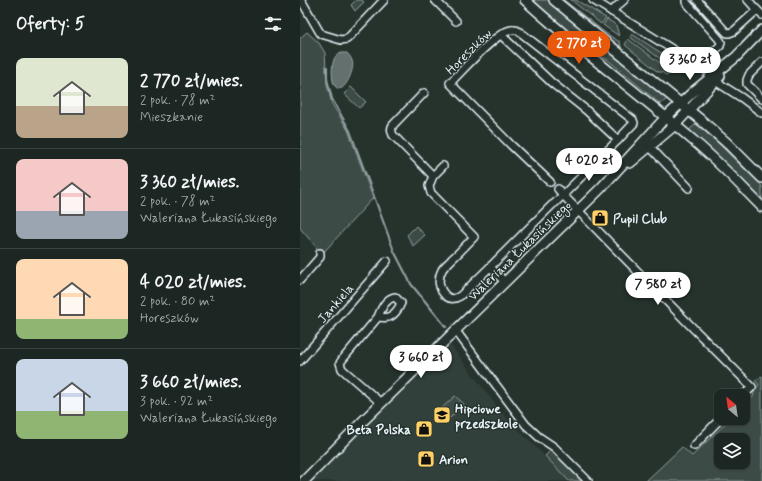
<!DOCTYPE html>
<html lang="pl">
<meta charset="utf-8">
<style>
body{margin:0;font-family:Mynerve,sans-serif;background:#252e2a;color:#f1f3f6;height:100vh;display:flex;flex-direction:column;font-size:15px;white-space:nowrap}
*{box-sizing:border-box;margin:0}
p{font-size:13px;color:#a0a5a5}
.icon{flex:none;width:22px;height:22px;fill:none;stroke:currentColor;stroke-width:2;stroke-linecap:round;stroke-linejoin:round}
.map{position:relative;flex:1;overflow:hidden}
.drawer{display:flex;flex-direction:column;background:#1c2622;width:300px}
.drawer>*{flex:none}
.needle{width:26px;rotate:331deg}
.tools{position:absolute;left:414px;top:389px;display:grid;gap:8px}
.tools a{display:grid;place-items:center;width:36px;height:36px;border-radius:8px;background:#1c2622;box-shadow:0 1px 3px #0004,0 0 0 1px #3a4340;font-size:20px}
.price{position:absolute;translate:-50% -34px;padding:0 9px;border-radius:14px;background:#fff;color:#222;font-size:13px;line-height:26px;filter:drop-shadow(0 1px 2px #0008)}
.price::after{content:'';position:absolute;left:50%;top:24px;width:12px;height:9px;margin-left:-6px;background:inherit;clip-path:polygon(0 0,100% 0,50% 100%)}
.price.current{background:#ea580c;color:#fff}
ul{padding:0;list-style:none}
li{display:flex;align-items:center;gap:12px;height:100px;padding:0 16px}
li+li{border-top:1px solid #3a4340}
li span{display:grid;place-items:center;flex:none;width:112px;height:80px;border-radius:8px;color:#555}
li>.icon{margin-inline-start:auto}
span .icon{width:48px;height:48px;fill:#fffc;stroke-width:1}
li b{font-size:17px}
h2{display:flex;justify-content:space-between;align-items:center;height:48px;padding:0 16px;font-size:17px}
main{display:flex;flex:1;min-height:0}
.map>svg:first-child{display:block}
.built{fill:#333f3a}
.green{fill:#3e4b47;stroke:#939ea0;fill-rule:evenodd}
.water{fill:#636f6d;stroke:#98a3a5}
.lines{fill:none;stroke-linecap:round;stroke-linejoin:round}
.stream{stroke:#98a3a5;stroke-width:2}
.street-casing{stroke:#e8f1f8;stroke-width:10}
.secondary-casing{stroke:#e8f1f8;stroke-width:12}
.street{stroke:#26332d;stroke-width:7}
.secondary{stroke:#26332d;stroke-width:9}
.labels{text-anchor:middle;stroke-width:3;stroke-linejoin:round;paint-order:stroke}
.street-label{font-size:13px;fill:#e8f1f8;stroke:#26332d}
.poi-label{font-size:13px;font-weight:bold;fill:#e8f1f8;stroke:#26332d;text-anchor:start}
</style>
<main>
<section class="drawer">
<h2>Oferty: 5<svg class="icon" aria-label="filters" viewBox="0 0 24 24"><path d="M4 7h16M4 17h16"/><circle cx="9" cy="7" r="2"/><circle cx="15" cy="17" r="2"/></svg></h2>
<ul>
<li><span style="background:linear-gradient(#dfe7d0 60%,#b9a48a 0)"><svg class="icon" aria-label="home" viewBox="0 0 24 24"><path d="M3 11l9-7 9 7M6 9v11h12V9"/></svg></span><div><b>2 770 zł/mies.</b><p>2 pok. · 78 m²</p><p>Mieszkanie</p></div></li>
<li><span style="background:linear-gradient(#f6c9c9 65%,#9aa5b1 0)"><svg class="icon" aria-label="home" viewBox="0 0 24 24"><path d="M3 11l9-7 9 7M6 9v11h12V9"/></svg></span><div><b>3 360 zł/mies.</b><p>2 pok. · 78 m²</p><p>Waleriana Łukasińskiego</p></div></li>
<li><span style="background:linear-gradient(#ffd9b3 75%,#8fb573 0)"><svg class="icon" aria-label="home" viewBox="0 0 24 24"><path d="M3 11l9-7 9 7M6 9v11h12V9"/></svg></span><div><b>4 020 zł/mies.</b><p>2 pok. · 80 m²</p><p>Horeszków</p></div></li>
<li><span style="background:linear-gradient(#c9d6e8 65%,#8fb573 0)"><svg class="icon" aria-label="home" viewBox="0 0 24 24"><path d="M3 11l9-7 9 7M6 9v11h12V9"/></svg></span><div><b>3 660 zł/mies.</b><p>3 pok. · 92 m²</p><p>Waleriana Łukasińskiego</p></div></li>
</ul>
</section>
<div class="map">
<svg width="462" height="481" viewBox="0 0 462 481">
<rect width="100%" height="100%" fill="#26332d"/>
<filter id="ink" filterUnits="userSpaceOnUse"><feTurbulence type="fractalNoise" baseFrequency=".025" numOctaves="2"/><feDisplacementMap in="SourceGraphic" scale="8" xChannelSelector="R" yChannelSelector="G"/><feConvolveMatrix kernelMatrix="1 2 1 2 8 2 1 2 1" color-interpolation-filters="sRGB"/></filter>
<g filter="url(#ink)">
<polygon class="built" points="149,343 201,412 269,481 8,481"/>
<g class="green">
<polygon points="56,0 62,0 64,2 55,11 51,5"/>
<polygon points="231,0 250,0 368,98 361,104 358,102 309,61 275,38"/>
<polygon points="261,0 264,0 307,34 320,42 321,47 309,40"/>
<polygon points="271,0 276,0 306,18 301,24"/>
<polygon points="307,19 316,25 319,36 303,25"/>
<polygon points="7,32 19,43 25,53 27,85 32,104 48,130 73,198 22,254 0,228 0,38"/>
<polygon points="332,34 377,63 373,68 330,37"/>
<polygon points="328,39 371,71 367,76 362,72 358,72 325,45"/>
<polygon points="51,87 66,102 59,108 44,94"/>
<polygon points="396,124 418,143 462,186 462,202 411,150 389,130"/>
<polygon points="116,226 125,235 113,246 107,235"/>
<path d="M 462,376 L 462,481 L 346,481 L 382,447 L 392,456 L 431,418 L 443,418 L 443,407 L 453,397 L 455,389 L 459,385 L 455,380 ZM 421,440 L 443,440 L 443,462 L 421,462 Z"/>
<polygon points="155,396 164,404 150,418 141,409"/>
<polygon points="252,449 285,481 269,481 245,456"/>
</g>
<path class="water" d="M 41,53 L 47,53 C 52,58 54,63 52,70 C 51,75 43,96 35,86 C 31,81 31,61 36,56 C 38,54 39,54 41,53 Z"/>
<g class="lines">
<polyline class="stream" points="27,67 27,79 32,99 50,131 94,251 111,284 146,327"/>
<g class="street-casing">
<g id="street">
<polyline points="1,0 19,31 21,34 41,40 47,39 49,37 84,0"/>
<polyline points="135,0 156,21"/>
<polyline points="293,0 417,77"/>
<polyline points="386,0 386,2 419,39 421,42 420,46 406,58"/>
<polyline points="397,0 427,33 429,33 434,31 457,10 462,15"/>
<polyline points="448,0 457,10"/>
<polyline points="312,12 316,7 324,0"/>
<polyline points="201,35 252,83 286,110 318,140"/>
<polyline points="462,62 449,75 447,80 447,84 462,99"/>
<polyline points="412,79 442,98 462,113"/>
<path d="M 124,93 L 94,124 C 91,127 91,131 93,135 L 133,176 L 129,186 L 131,193 L 174,237 C 167,244 160,252 152,259 C 149,263 144,266 142,270 C 137,279 139,290 146,296 C 151,300 155,299 160,296 L 190,267 L 205,282"/>
<polyline points="349,146 389,188"/>
<polyline points="133,176 143,166"/>
<path d="M 250,182 L 211,145 L 150,83 C 163,70 195,33 211,30 C 215,29 217,30 220,32 L 333,120 L 334,123 L 318,140 L 263,195 L 258,189"/>
<polyline points="255,203 263,195 386,321 452,387 443,396"/>
<polyline points="190,267 252,205"/>
<polyline points="0,280 20,257 20,253"/>
<path d="M 78,317 C 81,309 86,298 95,297 L 101,303 C 99,308 94,316 88,317 C 85,318 81,317 78,317 L 42,360 L 40,363 L 42,369 L 81,403"/>
<polyline points="156,331 190,377 226,425 239,437 254,447 288,481"/>
<polyline points="0,361 87,261"/>
<polyline points="394,446 421,418"/>
</g>
</g>
<g class="secondary-casing">
<g id="secondary">
<path d="M 225,0 C 279,50 339,93 395,142 C 419,162 440,185 462,207"/>
<polyline points="254,0 402,121 427,143 462,178"/>
<polyline points="330,163 375,125 389,110 420,76"/>
<polyline points="4,481 64,420 300,189 366,117 393,92 436,57 462,30"/>
</g>
</g>
<use href="#street" class="street"/>
<use href="#secondary" class="secondary"/>
</g>
</g>
<defs>
<g id="shop-square" transform="scale(0.9)"><rect x="-9" y="-9" width="18" height="18" rx="4" fill="#ffd166" stroke="#26332d"/><path d="M-5-2.5h2.3a2.7 3.5 0 0 1 5.4 0H5L5.5 6h-11ZM-1.5-2.5h3a1.5 2.3 0 0 0-3 0Z" fill="#111"/></g>
<g id="school-square" transform="scale(0.9)"><rect x="-9" y="-9" width="18" height="18" rx="4" fill="#ffd166" stroke="#26332d"/><path d="M0-5L7-2L0 1L-7-2ZM-4 1L0 2.5L4 1V4Q0 6-4 4Z" fill="#111"/></g>
</defs>
<g fill-rule="evenodd">
<use href="#shop-square" x="300" y="218"/>
<use href="#school-square" x="142" y="415"/>
<use href="#shop-square" x="124" y="429"/>
<use href="#shop-square" x="126" y="459"/>
</g>
<g class="labels">
<g class="street-label">
<text transform="translate(168 51) rotate(-45)" y="5">Horeszków</text>
<text transform="translate(219 250) rotate(-44)" y="5">Waleriana Łukasińskiego</text>
<text transform="translate(35 303) rotate(-49)" y="5">Jankiela</text>
</g>
<g class="poi-label">
<text x="313" y="223">Pupil Club</text>
<text x="155" y="413">Hipciowe<tspan x="155" dy="15">przedszkole</tspan></text>
<text x="111" y="434" text-anchor="end">Beta Polska</text>
<text x="139" y="464">Arion</text>
</g>
</g>
</svg>
<div class="tools">
<a><svg class="needle" viewBox="-14 -14 28 28"><path d="M0-13l5 13h-10z" fill="#e53935"/><path d="M0 13l5-13h-10z" fill="#a0a5a5"/></svg></a>
<a><svg class="icon" aria-label="layers" viewBox="0 0 24 24"><path d="M12 4l9 5-9 5-9-5zM3 14l9 5 9-5"/></svg></a>
</div>
<b class="price current" style="left:279px;top:65px">2 770 zł</b>
<b class="price" style="left:390px;top:81px">3 360 zł</b>
<b class="price" style="left:289px;top:182px">4 020 zł</b>
<b class="price" style="left:358px;top:306px">7 580 zł</b>
<b class="price" style="left:121px;top:379px">3 660 zł</b>
</div>
</main>
